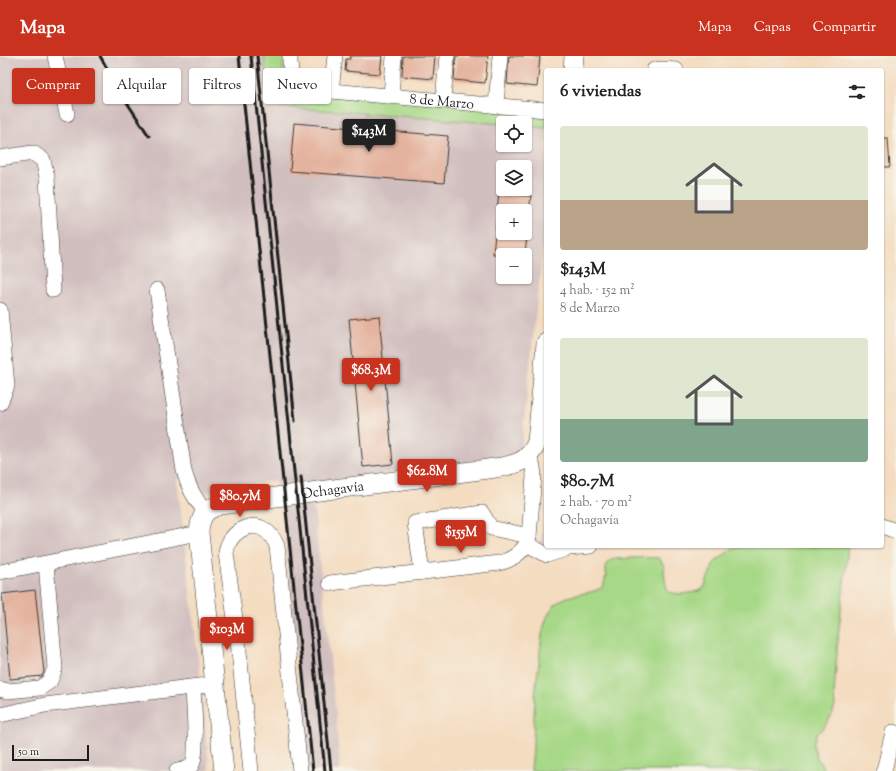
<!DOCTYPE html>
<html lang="es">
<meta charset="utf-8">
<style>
body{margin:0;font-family:"Sorts Mill Goudy",serif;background:#f2f2f2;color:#222;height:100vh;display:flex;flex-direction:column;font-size:15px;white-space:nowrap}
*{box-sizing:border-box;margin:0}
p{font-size:13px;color:#767676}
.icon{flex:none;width:22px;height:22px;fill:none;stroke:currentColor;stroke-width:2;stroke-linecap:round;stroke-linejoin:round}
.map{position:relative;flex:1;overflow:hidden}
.side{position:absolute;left:544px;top:12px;width:340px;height:480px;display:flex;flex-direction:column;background:#fff;border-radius:4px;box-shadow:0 1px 3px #0004}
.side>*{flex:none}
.guide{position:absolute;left:12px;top:12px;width:380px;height:36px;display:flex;gap:8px}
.fabs{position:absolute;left:496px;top:60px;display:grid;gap:8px}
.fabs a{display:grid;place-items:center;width:36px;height:36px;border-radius:4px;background:#fff;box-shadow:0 1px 3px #0004;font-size:20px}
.scale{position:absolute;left:12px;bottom:10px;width:77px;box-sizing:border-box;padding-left:4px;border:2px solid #1c1c1c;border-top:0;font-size:11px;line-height:14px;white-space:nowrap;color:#1c1c1c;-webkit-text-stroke:3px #f7f3e8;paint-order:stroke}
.price{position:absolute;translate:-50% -34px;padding:0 9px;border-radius:4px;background:#c8321e;color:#fff;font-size:13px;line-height:26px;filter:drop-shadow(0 1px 2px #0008)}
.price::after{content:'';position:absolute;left:50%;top:24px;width:12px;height:9px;margin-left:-6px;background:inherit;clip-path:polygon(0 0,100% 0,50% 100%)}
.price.current{background:#222;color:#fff}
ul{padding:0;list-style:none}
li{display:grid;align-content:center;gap:8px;height:212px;padding:0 16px}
li span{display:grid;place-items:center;height:124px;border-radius:4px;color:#555}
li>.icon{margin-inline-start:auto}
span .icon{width:72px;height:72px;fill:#fffc;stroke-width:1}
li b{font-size:17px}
h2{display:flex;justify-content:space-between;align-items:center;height:48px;padding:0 16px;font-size:17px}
.chip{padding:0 14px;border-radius:4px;background:#fff;box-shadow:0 1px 3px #0004;font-size:14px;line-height:36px}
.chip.current{background:#c8321e;color:#fff}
header{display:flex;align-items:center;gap:24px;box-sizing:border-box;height:56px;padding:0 20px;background:#c8321e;color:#fff}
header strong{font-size:19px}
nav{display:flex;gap:22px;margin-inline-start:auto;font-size:14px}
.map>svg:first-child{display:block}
.industrial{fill:#d1bfbf;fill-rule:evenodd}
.green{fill:#a7d887;stroke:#627a52}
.building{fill:#e4b39f}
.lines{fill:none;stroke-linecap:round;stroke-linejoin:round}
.minor-casing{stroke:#3c3935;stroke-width:16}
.major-casing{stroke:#3c3935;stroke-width:20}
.minor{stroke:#fff;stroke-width:15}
.major{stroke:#fff;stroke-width:19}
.rail{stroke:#1c1c1c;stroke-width:3}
.labels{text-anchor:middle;stroke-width:3.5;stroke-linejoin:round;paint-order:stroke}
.street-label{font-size:14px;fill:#1c1c1c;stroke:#f7f3e8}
</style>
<header>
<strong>Mapa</strong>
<nav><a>Mapa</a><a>Capas</a><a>Compartir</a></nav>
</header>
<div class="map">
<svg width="896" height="715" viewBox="0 0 896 715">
<rect width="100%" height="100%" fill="#f7f3e8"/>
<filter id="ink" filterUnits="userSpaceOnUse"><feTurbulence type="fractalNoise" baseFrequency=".025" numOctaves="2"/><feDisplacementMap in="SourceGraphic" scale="8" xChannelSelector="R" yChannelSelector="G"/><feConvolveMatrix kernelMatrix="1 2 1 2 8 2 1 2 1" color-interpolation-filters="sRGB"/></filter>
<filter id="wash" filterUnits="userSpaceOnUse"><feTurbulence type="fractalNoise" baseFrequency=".012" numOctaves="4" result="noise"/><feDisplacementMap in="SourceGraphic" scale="16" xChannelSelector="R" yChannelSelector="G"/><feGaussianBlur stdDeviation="0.9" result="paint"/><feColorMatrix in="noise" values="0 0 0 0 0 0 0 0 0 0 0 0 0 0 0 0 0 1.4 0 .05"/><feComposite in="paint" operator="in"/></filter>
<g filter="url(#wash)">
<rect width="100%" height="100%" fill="#f4dcc0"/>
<g class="industrial">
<path d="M 0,0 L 264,0 L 270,50 L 503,68 L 503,89 L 525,89 L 525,70 L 546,72 L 546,162 L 521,393 L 514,400 L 318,426 L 301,426 L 276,429 L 275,424 L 205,437 L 197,428 L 195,420 L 177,423 L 203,645 L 209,715 L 0,715 ZM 503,111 L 525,111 L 525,133 L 503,133 ZM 503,155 L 525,155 L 525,177 L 503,177 ZM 503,199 L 525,199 L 525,221 L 503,221 Z"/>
<polygon points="546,441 546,490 598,490 539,495"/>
<polygon points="313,445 335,650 340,715 307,715 282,448"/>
</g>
<g class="green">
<path d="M 264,0 L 284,0 C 283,12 282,17 288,28 L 546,57 L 546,72 L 525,70 L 525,67 L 503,67 L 503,68 L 269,50 Z"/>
<path d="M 745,490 L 848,490 L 838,582 L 834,639 L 835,650 L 830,662 L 826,669 L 817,678 L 813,688 L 816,700 L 825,715 L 531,715 C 534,690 533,666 535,641 C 536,630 537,619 539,607 C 541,588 541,561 557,547 C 569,536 589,540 603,531 L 606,520 L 606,509 C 607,507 609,505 611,504 C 615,502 652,501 659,502 L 664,510 C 664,519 665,527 668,536 L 679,538 L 690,537 L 698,535 L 704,532 L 714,507 L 730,494 Z"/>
</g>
<g id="blocks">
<g class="building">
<polygon points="350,0 382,0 380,18 345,15 346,3 350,3"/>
<polygon points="403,0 435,0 433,23 402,20"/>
<polygon points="456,0 488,0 485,27 454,24"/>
<polygon points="509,0 528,0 540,1 537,31 507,28"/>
<polygon points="294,67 448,80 444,127 290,115"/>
<polygon points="882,82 888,82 890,111 882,111"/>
<polygon points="499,137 531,140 529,155 497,155"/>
<polygon points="497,157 503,158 503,177 519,177 519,178 527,179 525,199 493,198"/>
<polygon points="379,260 393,408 363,411 349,263"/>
<polygon points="35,534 44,616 42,620 10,623 2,538"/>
</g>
</g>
</g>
<g filter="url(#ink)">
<use href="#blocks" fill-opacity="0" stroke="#3c3935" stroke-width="1"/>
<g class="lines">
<g class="minor-casing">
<g id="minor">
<polyline points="55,0 67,58"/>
<path id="s1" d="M 290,0 C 290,8 290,18 293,25 C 298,37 320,34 331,35 L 546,54"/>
<polyline points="654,14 662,13 676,14"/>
<polyline points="331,35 335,0"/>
<polyline points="391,40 394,0"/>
<polyline points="443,45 447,0"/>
<polyline points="496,50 500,0"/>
<polyline points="0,102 33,97 43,104 47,121 53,234"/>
<path d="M 157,234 L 184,415 C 188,431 195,444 206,456"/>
<polyline points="0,254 7,330 0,347"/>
<polyline points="882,470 896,475"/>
<polyline points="527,488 547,499 569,492 591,490"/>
<polyline points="0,516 199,477"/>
<polyline points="422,516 415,467 482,457 491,472 529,480"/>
<path d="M 330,527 L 499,507 C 513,504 526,494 529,480 L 534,420 L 533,411 L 528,401"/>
<polyline points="0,633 7,635 40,632 50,625 55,612 46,508"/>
<polyline points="0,659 45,649 215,628"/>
<path d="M 177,715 C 182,714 188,713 191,710 C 199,702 193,644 193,631"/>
<path d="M 251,715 L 238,585 L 226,497 C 228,478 249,463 265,474 C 271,478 274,483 277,490 L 300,715"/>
<polyline points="884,715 893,676 896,677"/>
</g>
</g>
<g class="major-casing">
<g id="major">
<polyline points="573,14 574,0"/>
<path id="s2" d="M 224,715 L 199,477 C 200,461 204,453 221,449 L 311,436 L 495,412 C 515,409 529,406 537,386 L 546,287"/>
</g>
</g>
<use href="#minor" class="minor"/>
<use href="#major" class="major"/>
<g class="rail">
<polyline points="100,0 122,39 149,80"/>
<polyline points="239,0 313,715"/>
<polyline points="251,0 325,715"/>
<polyline points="257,0 295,365"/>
<polyline points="301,421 331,715"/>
</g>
</g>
</g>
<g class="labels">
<g class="street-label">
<text dy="5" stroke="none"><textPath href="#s1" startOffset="178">8 de Marzo</textPath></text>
<text dy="5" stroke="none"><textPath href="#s2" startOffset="391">Ochagavía</textPath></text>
</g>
</g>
</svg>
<div class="fabs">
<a><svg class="icon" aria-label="locate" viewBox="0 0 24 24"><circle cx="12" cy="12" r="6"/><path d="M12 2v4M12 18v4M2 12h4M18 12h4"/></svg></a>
<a><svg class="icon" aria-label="layers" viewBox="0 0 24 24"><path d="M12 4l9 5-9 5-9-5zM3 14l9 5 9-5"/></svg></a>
<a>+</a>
<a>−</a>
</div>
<div class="scale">50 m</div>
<b class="price current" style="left:369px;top:97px">$143M</b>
<b class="price" style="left:371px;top:336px">$68.3M</b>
<b class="price" style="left:427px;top:437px">$62.8M</b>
<b class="price" style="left:240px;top:462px">$80.7M</b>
<b class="price" style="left:461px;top:498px">$155M</b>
<b class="price" style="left:227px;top:595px">$103M</b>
<div class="guide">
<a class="chip current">Comprar</a>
<a class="chip">Alquilar</a>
<a class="chip">Filtros</a>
<a class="chip">Nuevo</a>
</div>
<section class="side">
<h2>6 viviendas<svg class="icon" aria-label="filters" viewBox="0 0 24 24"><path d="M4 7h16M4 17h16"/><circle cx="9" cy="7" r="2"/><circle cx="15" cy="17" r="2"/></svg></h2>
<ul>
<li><span style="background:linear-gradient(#dfe7d0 60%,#b9a48a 0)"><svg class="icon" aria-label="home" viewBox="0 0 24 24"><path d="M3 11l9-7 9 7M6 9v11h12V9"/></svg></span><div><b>$143M</b><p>4 hab. · 152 m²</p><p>8 de Marzo</p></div></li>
<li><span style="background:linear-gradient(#dfe7d0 65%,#7fa58c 0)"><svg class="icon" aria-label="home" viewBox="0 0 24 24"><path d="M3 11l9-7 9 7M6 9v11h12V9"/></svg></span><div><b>$80.7M</b><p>2 hab. · 70 m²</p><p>Ochagavía</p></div></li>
</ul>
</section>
</div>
